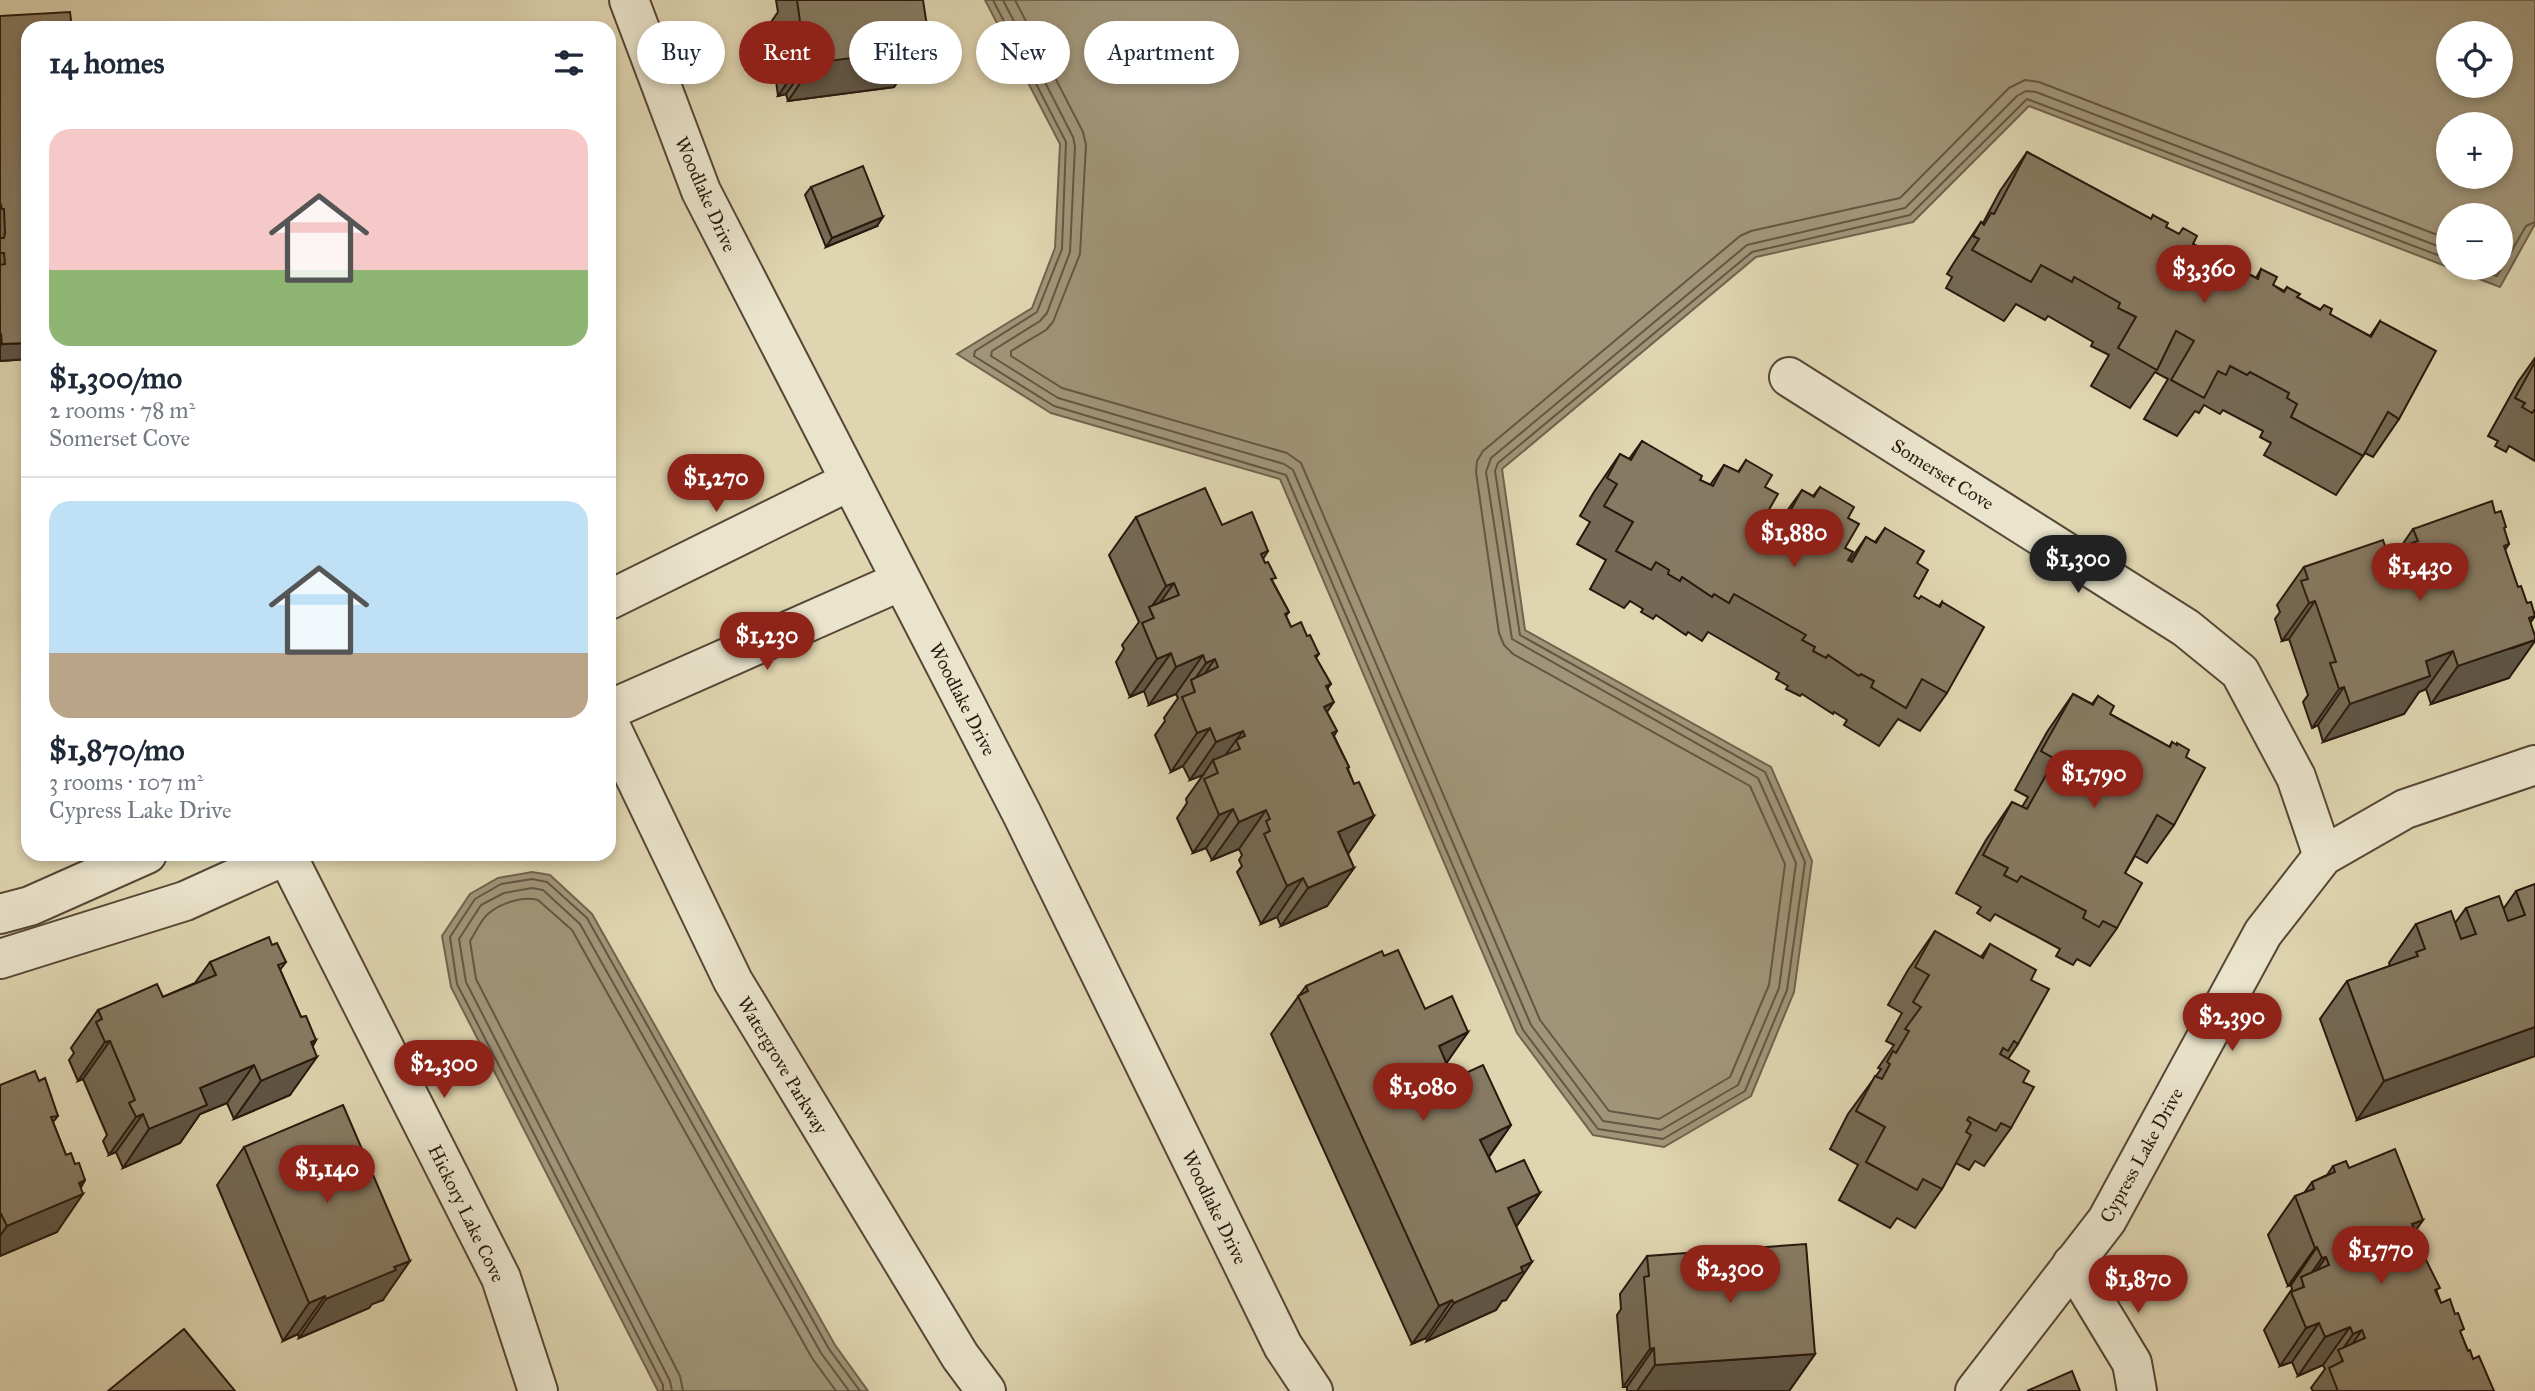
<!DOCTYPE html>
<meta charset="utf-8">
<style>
body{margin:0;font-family:"IM FELL Great Primer",serif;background:#f2f2f3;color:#1f2937;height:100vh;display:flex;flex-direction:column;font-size:26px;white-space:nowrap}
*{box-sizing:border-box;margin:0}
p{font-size:23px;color:#747a83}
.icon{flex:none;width:38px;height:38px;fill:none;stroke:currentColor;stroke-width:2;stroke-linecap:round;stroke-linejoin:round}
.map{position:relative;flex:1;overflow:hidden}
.side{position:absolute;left:21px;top:21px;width:595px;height:840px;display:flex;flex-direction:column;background:#fff;border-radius:21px;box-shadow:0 4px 10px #0003}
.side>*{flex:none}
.top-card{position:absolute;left:637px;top:21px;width:665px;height:63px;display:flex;gap:14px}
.controls{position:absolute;left:2436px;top:21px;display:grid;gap:14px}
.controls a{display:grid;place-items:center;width:77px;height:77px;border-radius:50%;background:#fff;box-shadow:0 4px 10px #0003;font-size:35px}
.price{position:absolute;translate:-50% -60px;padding:0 16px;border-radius:24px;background:#8f2418;color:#fff;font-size:23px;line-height:46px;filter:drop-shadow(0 2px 4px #0008)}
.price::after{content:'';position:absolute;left:50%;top:42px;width:21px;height:16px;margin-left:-10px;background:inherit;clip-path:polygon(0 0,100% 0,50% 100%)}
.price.active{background:#222;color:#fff}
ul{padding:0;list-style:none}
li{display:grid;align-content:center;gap:14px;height:371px;padding:0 28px}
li+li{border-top:2px solid #e0e1e3}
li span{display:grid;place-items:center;height:217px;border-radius:21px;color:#555}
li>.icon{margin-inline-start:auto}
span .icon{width:126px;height:126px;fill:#fffc;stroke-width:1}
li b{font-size:30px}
h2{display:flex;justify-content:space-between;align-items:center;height:84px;padding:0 28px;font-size:30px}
.chip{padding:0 24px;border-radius:32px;background:#fff;box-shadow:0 4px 10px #0003;font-size:24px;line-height:63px}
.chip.active{background:#8f2418;color:#fff}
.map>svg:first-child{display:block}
.water{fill:#a19579;stroke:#71634e;stroke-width:2;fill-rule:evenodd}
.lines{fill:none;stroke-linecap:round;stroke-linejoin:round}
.shore{stroke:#645643;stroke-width:2}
.minor-casing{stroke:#564736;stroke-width:42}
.minor{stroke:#eae4cc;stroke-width:38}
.wall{fill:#746954;stroke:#28180d;stroke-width:2}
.shaded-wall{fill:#5e5545;stroke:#28180d;stroke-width:2}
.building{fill:#877a62;stroke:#28180d;stroke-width:2}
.labels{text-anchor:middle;stroke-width:5;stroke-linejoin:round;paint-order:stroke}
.street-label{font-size:19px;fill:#28180d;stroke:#eae4cc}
</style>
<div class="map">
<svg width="2535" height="1391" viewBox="0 0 2535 1391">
<rect width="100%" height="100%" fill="#dfd5b0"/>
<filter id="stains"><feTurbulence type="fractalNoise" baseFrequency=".00286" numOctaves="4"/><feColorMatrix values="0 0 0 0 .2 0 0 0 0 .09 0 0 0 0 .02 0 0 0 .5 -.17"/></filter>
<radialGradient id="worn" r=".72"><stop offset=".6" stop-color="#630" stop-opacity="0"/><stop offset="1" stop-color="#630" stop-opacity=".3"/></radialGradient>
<g class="water">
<path d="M 985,0 L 2535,0 L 2535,224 L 2500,287 L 2450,268 L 2501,268 L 2501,215 L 2448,215 L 2448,267 L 2029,106 L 1913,222 L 1756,257 L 1502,469 L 1525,630 L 1771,767 L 1812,861 L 1794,992 L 1751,1096 L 1664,1147 L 1593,1135 L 1517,1033 L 1280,479 L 1051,413 L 957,354 L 1032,308 L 1055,248 L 1060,144 ZM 2448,33 L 2501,33 L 2501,86 L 2448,86 ZM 2448,124 L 2501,124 L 2501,177 L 2448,177 Z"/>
<polygon points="532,872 550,875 592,914 835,1345 868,1391 658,1391 451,987 442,936 470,894 498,878"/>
</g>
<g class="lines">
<g class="shore">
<polyline points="993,0 1066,142 1062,249 1037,312 975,351 974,356 1054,406 1286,475 1523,1030 1598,1129 1663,1139 1745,1091 1787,990 1805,862 1765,772 1520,635 1495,471 1498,463 1752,252 1910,215 2027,99 2448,259"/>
<polyline points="1003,0 1073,137 1075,146 1070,252 1047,313 1040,321 992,351 991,356 1058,398 1284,464 1293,470 1531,1025 1603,1121 1661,1130 1738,1085 1779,988 1796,863 1758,778 1512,639 1486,472 1491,458 1747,245 1905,208 2017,96 2026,91 2036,92 2448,250"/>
<polyline points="1015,0 1083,132 1086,145 1080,254 1053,322 1046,330 1011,351 1011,356 1062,388 1287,453 1301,463 1540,1020 1609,1111 1659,1119 1730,1077 1769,985 1785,864 1750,786 1513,654 1504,645 1499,633 1476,472 1477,461 1483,451 1740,236 1751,231 1900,198 2009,88 2025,80 2039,82 2448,239"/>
<polyline points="2470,268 2497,276 2526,226 2535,222"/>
<polyline points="663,1391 663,1385 457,984 450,937 475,899 501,884 532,879 547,882 587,918 829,1349 860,1391"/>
<polyline points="672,1391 670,1381 466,982 459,939 481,905 504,893 532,888 543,890 580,924 821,1353 849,1391"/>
<path d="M 683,1391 L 680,1376 L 476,979 L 470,941 C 476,932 481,919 489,913 C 501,903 523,896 538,900 L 572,930 L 812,1358 L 836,1391"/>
</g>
<g class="minor-casing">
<g id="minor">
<polyline points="629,0 701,191 1022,814 1283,1346 1313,1391"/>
<polyline points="1789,377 2186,628 2240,672 2296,777 2323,856"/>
<polyline points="609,600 850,481"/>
<polyline points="609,710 901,581"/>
<polyline points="609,723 733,981 960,1356 986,1391"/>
<polyline points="286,854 501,1278 538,1391"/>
<polyline points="0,914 30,906 147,854"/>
<polyline points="0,959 185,901 289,854"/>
<polyline points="2072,1264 2132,1363 2137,1391"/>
<polyline points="1975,1391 2107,1220 2263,933 2323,856 2405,809 2535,765"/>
</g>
</g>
<use href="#minor" class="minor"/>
</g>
<g class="wall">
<polygon points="776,0 923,0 902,78 900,78 894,87 788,101 786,94 778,96 769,25 778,12"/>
<polygon points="0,16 28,28 28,359 0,361"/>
<polygon points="2027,152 2151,219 2153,215 2166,227 2193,244 2256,278 2261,269 2273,285 2284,291 2287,287 2297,297 2370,336 2380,321 2399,419 2373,457 2365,453 2336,495 2264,455 2271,443 2260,437 2263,431 2223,410 2220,414 2204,405 2199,413 2195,411 2177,436 2144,419 2168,379 2155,372 2130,408 2091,386 2109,355 2091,346 2093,342 2048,316 2045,320 2016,304 2004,321 1946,288 1952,277 1947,274 1955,261 1981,222 1983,223 2000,191"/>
<polygon points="811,187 877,226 826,247 805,195"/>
<polygon points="2535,358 2535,461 2509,446 2506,452 2495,446 2498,441 2488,436 2518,382"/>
<polygon points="1642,441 1700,480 1710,485 1724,465 1738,472 1746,460 1765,487 1763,520 1770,523 1776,515 1782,518 1802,490 1813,496 1820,487 1848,518 1845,548 1848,560 1850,560 1866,537 1875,542 1885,528 1917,563 1914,596 1919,599 1939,606 1942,602 1947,693 1920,731 1898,719 1879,746 1844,725 1847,720 1834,712 1833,714 1802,694 1800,696 1786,689 1788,686 1776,679 1779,673 1708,632 1702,641 1688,632 1686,635 1656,615 1653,619 1641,612 1643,609 1630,601 1624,608 1590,589 1606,560 1577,544 1590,522 1580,516 1594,492 1620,454 1629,459"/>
<polygon points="2495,513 2504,530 2509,544 2505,550 2530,623 2509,678 2431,704 2426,689 2419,692 2404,714 2323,742 2318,725 2312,728 2303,702 2308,695 2289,639 2282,641 2275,619 2280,612 2277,605 2304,567 2387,552 2400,548 2413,529"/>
<polygon points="1136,517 1222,525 1268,551 1263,559 1273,582 1289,612 1286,616 1291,627 1307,636 1319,654 1316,658 1331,684 1328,688 1327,712 1337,731 1334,736 1349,767 1348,769 1354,784 1374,816 1348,854 1354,868 1327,906 1281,926 1277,917 1261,924 1237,872 1242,866 1239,860 1242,855 1239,849 1212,860 1206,848 1193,853 1177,818 1187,803 1186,799 1203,775 1190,780 1183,766 1171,772 1155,735 1165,721 1164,718 1178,698 1176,694 1149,705 1144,691 1130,697 1116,662 1124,649 1122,645 1139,622 1109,555"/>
<polygon points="2073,694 2092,704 2098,696 2110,714 2169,747 2172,742 2186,757 2174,825 2147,863 2135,856 2125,873 2117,928 2090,966 2077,959 2073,965 2056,956 2060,949 1995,914 1990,921 1977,913 1981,907 1956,893 1986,840 2012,802 2022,807 2028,797 2015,790 2047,732"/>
<polygon points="2535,884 2535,1056 2357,1120 2320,1019 2347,981 2390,966 2389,963 2416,924 2455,923 2466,908 2504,908 2516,891"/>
<polygon points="1935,931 1981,957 1990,944 2031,980 2018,1044 2008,1059 2023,1082 2011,1128 1984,1166 1975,1161 1969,1170 1956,1163 1942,1189 1915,1228 1897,1218 1890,1228 1839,1200 1858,1165 1830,1149 1848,1114 1881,1069 1878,1068 1894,1045 1886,1041 1902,1013 1888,1005 1908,970"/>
<polygon points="272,945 286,962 280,970 301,1017 316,1040 313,1046 290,1095 234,1119 227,1103 200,1114 180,1143 123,1168 116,1152 109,1155 103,1141 107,1135 83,1079 78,1081 69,1060 74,1053 71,1048 98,1010 163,997 195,983 210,962"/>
<polygon points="1384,956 1425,1009 1468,1032 1446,1063 1453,1079 1511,1125 1489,1157 1496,1172 1540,1193 1516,1227 1506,1300 1502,1301 1496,1310 1427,1341 1426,1338 1412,1344 1271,1034 1306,986"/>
<polygon points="39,1081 58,1116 53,1122 66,1155 75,1164 85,1180 57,1232 0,1256 0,1085"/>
<polygon points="244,1147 383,1300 372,1304 369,1308 299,1338 298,1334 283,1341 217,1185"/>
<polygon points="2333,1166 2349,1168 2423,1220 2415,1231 2437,1292 2441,1303 2461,1334 2468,1351 2494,1391 2313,1391 2311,1388 2325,1369 2323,1365 2298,1376 2292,1362 2280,1366 2264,1330 2292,1289 2291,1285 2288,1286 2268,1235 2295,1196 2304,1193 2312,1182 2327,1175"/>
<polygon points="1647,1256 1815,1354 1789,1391 1627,1391 1627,1387 1623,1387 1617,1315 1621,1309 1620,1294"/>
</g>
<g class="shaded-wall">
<polygon points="929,39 902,78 900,78 894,87 788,101 814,63"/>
<polygon points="813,56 786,94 778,96 805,57"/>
<polygon points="883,217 877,226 826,247 832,238"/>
<polygon points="28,343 28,359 0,361 0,346 2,344"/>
<polygon points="1174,583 1152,614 1150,609 1166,586"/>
<polygon points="2315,601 2289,639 2282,641 2309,603"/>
<polygon points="2535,616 2513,648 2535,640 2535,641 2509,678 2431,704 2458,666 2529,618"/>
<polygon points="2453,651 2426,689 2419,692 2404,714 2323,742 2350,704 2426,661"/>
<polygon points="1171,653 1144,691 1130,697 1157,659"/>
<polygon points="1203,655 1176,694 1149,705 1176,667"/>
<polygon points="1215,659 1194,689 1192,683 1206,663"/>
<polygon points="2344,687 2318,725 2312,728 2339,689"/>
<polygon points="1334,702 1307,741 1324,707"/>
<polygon points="1210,728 1183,766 1171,772 1197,733"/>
<polygon points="1243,731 1216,768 1213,760 1203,775 1190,780 1216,742"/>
<polygon points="1233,809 1206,848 1193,853 1219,815"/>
<polygon points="1266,810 1239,849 1212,860 1239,822"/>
<polygon points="1374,816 1348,854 1338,832"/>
<polygon points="1354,868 1327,906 1281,926 1308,888"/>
<polygon points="1303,878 1277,917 1261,924 1287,886"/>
<polygon points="2535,1027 2535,1056 2357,1120 2384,1081"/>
<polygon points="1468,1032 1441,1071 1439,1046"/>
<polygon points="316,1040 300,1064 317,1057 290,1095 234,1119 261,1081 311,1042"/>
<polygon points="110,1041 83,1079 78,1081 105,1042"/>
<polygon points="254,1065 227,1103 200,1114 180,1143 123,1168 149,1129 200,1088"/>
<polygon points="143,1114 116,1152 109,1155 136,1117"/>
<polygon points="1511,1125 1484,1163 1480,1140"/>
<polygon points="85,1180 73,1198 83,1194 57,1232 0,1256 0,1236 7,1226"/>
<polygon points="1540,1193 1513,1231 1508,1208"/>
<polygon points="2423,1220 2396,1258 2412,1224"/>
<polygon points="2317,1247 2291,1285 2288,1286 2315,1248"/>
<polygon points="2326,1257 2299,1295 2304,1287 2303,1285 2322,1258"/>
<polygon points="410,1261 383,1300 372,1304 369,1308 299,1338 326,1299 394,1267"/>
<polygon points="1532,1262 1506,1300 1502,1301 1496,1310 1427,1341 1454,1303 1521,1267"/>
<polygon points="325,1296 298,1334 283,1341 309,1303"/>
<polygon points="1452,1300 1426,1338 1412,1344 1439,1306"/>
<polygon points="2319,1323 2292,1362 2280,1366 2306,1328"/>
<polygon points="2350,1327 2323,1365 2298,1376 2325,1337"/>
<polygon points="2362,1330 2342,1359 2340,1353 2353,1334"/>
<polygon points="1654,1348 1627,1387 1623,1387 1650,1349"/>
<polygon points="1815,1354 1789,1391 1637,1391 1655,1365"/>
</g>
<g class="building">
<polygon points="797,0 923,0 929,39 920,41 921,49 814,63 813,56 805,57"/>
<polygon points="70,12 72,28 28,28 28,343 2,344 1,334 0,334 0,265 5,264 4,253 0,253 0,238 4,238 5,233 4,209 2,209 0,202 0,16"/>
<polygon points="2027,152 2151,219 2153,215 2168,223 2166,227 2179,234 2183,228 2197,236 2193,244 2258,279 2261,269 2277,277 2273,285 2284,292 2287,287 2300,294 2297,297 2320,310 2324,305 2332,309 2330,314 2371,337 2380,321 2436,351 2399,419 2388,412 2363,456 2291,417 2297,404 2287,398 2289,393 2250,372 2247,375 2230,366 2226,375 2218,371 2204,398 2171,380 2194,341 2176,331 2157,370 2118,348 2136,317 2118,308 2120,303 2074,277 2072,282 2041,265 2031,282 1972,250 1979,239 1973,236 1981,222 1984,225 1991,213 1994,214"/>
<polygon points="863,166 883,217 832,238 811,187"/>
<polygon points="2535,362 2535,409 2532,413 2522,407 2525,403 2515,398"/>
<polygon points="1642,441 1702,476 1700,480 1713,486 1724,465 1739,472 1746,460 1772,475 1765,487 1778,494 1763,520 1771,524 1776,515 1785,520 1802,490 1814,497 1820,487 1854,507 1848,518 1859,524 1845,548 1853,552 1848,560 1852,562 1866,537 1876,543 1885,528 1924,551 1917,563 1928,570 1914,596 1919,599 1921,596 1940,607 1942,602 1984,627 1947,693 1922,679 1906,708 1871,687 1874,681 1861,674 1859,676 1828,655 1826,658 1813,651 1815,647 1802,640 1806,635 1734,594 1729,603 1714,594 1712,597 1682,577 1680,581 1668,574 1669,570 1656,562 1651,570 1616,551 1633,522 1604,506 1617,484 1607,478 1620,454 1631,460"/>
<polygon points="1205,488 1222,525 1252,512 1268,551 1261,554 1265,563 1268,562 1276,578 1271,579 1289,612 1285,614 1291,627 1301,622 1307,636 1310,635 1319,654 1315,656 1331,684 1326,686 1334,702 1324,707 1337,731 1332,733 1349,767 1347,768 1354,784 1359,782 1374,816 1338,832 1354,868 1308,888 1303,878 1287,886 1264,834 1270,831 1266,821 1270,819 1266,810 1239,822 1233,809 1219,815 1204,779 1218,773 1213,760 1240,749 1236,740 1245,736 1243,731 1216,742 1210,728 1197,733 1182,697 1195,692 1191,680 1218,667 1215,659 1206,663 1203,655 1176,667 1171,653 1157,659 1142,623 1154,618 1149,607 1179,595 1174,583 1166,586 1136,517"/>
<polygon points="2492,501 2495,513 2501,511 2506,527 2504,528 2509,544 2504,546 2518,587 2521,586 2527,603 2531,602 2535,616 2529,618 2535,636 2535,640 2458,666 2453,651 2426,661 2430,676 2350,704 2344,687 2339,689 2330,663 2336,662 2315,601 2309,603 2301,581 2308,579 2304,567 2383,540 2387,552 2418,541 2413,529"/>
<polygon points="2073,694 2093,705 2098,696 2114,706 2110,714 2170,747 2172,742 2177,745 2177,743 2189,750 2186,757 2205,768 2174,825 2157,815 2125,873 2142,883 2117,928 2103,921 2099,927 2083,918 2086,911 2021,876 2017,882 2004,875 2008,868 1983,855 2012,802 2027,809 2055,759 2041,751"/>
<polygon points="2535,884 2535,1027 2384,1081 2347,981 2418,956 2416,952 2425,949 2416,924 2451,911 2461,939 2476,934 2466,908 2499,896 2508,921 2525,915 2516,891"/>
<polygon points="1935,931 1983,958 1990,944 2036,970 2031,980 2049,989 2018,1044 2014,1041 2008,1051 2003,1048 2000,1054 2029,1071 2023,1082 2034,1087 2011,1128 2001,1123 1996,1131 1969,1117 1967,1120 1971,1123 1966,1132 1971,1135 1942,1189 1923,1179 1917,1190 1866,1162 1885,1127 1856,1111 1875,1076 1882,1079 1890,1064 1887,1062 1893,1051 1896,1053 1909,1031 1905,1029 1921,1007 1913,1002 1929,975 1915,967"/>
<polygon points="269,937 272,945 277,943 286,962 278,965 301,1017 306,1016 316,1040 311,1042 317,1057 261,1081 254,1065 200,1088 207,1105 149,1129 143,1114 136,1117 129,1103 135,1100 110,1041 105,1042 96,1022 102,1019 98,1010 157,984 163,997 216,975 210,962"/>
<polygon points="1398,950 1425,1009 1452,996 1468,1032 1439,1046 1453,1079 1483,1065 1511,1125 1480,1140 1496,1172 1524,1160 1540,1193 1508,1208 1532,1262 1521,1267 1523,1272 1454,1303 1452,1300 1439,1306 1298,996 1308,991 1306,986 1382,951 1384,956"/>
<polygon points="35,1071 39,1081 45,1078 58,1116 51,1117 66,1155 71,1153 75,1164 79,1163 85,1180 79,1183 83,1194 7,1226 0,1212 0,1085"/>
<polygon points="343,1105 410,1261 394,1267 396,1270 326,1299 325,1296 309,1303 244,1147"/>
<polygon points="2395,1149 2423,1220 2412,1224 2418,1238 2422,1236 2428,1252 2423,1254 2440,1288 2435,1290 2441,1303 2450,1299 2455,1314 2458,1313 2464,1329 2460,1331 2468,1351 2470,1350 2473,1359 2479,1356 2494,1391 2338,1391 2329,1368 2343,1361 2338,1350 2365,1338 2362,1330 2353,1334 2350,1327 2325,1337 2319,1323 2306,1328 2291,1292 2304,1287 2301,1277 2329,1265 2326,1257 2322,1258 2317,1247 2315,1248 2295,1196 2314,1189 2312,1182 2335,1172 2333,1166 2346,1161 2349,1168"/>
<polygon points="1806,1244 1815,1354 1655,1365 1654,1348 1650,1349 1644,1277 1649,1276 1647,1256"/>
<polygon points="184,1329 235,1391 108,1391"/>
<polygon points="2072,1371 2080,1391 2027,1391"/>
</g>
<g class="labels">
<g class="street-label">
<text transform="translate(706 194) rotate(66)" y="7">Woodlake Drive</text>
<text transform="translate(1943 474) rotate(32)" y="7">Somerset Cove</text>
<text transform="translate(963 699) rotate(63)" y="7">Woodlake Drive</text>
<text transform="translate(783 1065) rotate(59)" y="7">Watergrove Parkway</text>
<text transform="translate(2141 1155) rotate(-61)" y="7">Cypress Lake Drive</text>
<text transform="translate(1215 1207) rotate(64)" y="7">Woodlake Drive</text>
<text transform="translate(467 1213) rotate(64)" y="7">Hickory Lake Cove</text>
</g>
</g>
<rect width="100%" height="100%" filter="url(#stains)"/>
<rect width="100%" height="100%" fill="url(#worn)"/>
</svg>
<div class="controls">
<a><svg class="icon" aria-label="locate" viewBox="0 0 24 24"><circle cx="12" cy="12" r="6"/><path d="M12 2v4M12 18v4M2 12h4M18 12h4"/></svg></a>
<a>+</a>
<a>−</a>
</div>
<b class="price" style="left:2204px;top:305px">$3,360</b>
<b class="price" style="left:716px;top:514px">$1,270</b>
<b class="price" style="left:1794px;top:569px">$1,880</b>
<b class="price active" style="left:2078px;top:595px">$1,300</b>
<b class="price" style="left:2420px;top:603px">$1,430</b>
<b class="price" style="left:767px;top:672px">$1,230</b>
<b class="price" style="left:2094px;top:810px">$1,790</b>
<b class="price" style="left:2232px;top:1053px">$2,390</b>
<b class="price" style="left:444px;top:1100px">$2,300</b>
<b class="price" style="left:1423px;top:1123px">$1,080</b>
<b class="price" style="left:327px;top:1205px">$1,140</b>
<b class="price" style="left:2381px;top:1286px">$1,770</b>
<b class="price" style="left:1730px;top:1305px">$2,300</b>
<b class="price" style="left:2138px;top:1315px">$1,870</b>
<div class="top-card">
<a class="chip">Buy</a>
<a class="chip active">Rent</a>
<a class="chip">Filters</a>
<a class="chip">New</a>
<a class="chip">Apartment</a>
</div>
<section class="side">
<h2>14 homes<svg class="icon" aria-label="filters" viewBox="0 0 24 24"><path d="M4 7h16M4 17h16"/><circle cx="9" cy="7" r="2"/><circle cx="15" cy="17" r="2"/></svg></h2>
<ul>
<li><span style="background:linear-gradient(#f6c9c9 65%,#8fb573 0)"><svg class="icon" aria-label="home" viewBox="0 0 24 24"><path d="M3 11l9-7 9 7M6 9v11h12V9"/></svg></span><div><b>$1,300/mo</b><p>2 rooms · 78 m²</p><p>Somerset Cove</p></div></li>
<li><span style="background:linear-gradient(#bfe0f5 70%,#b9a48a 0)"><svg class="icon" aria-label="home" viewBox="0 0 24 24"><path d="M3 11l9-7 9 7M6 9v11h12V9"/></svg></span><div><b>$1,870/mo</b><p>3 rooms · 107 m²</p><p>Cypress Lake Drive</p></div></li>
</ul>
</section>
</div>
